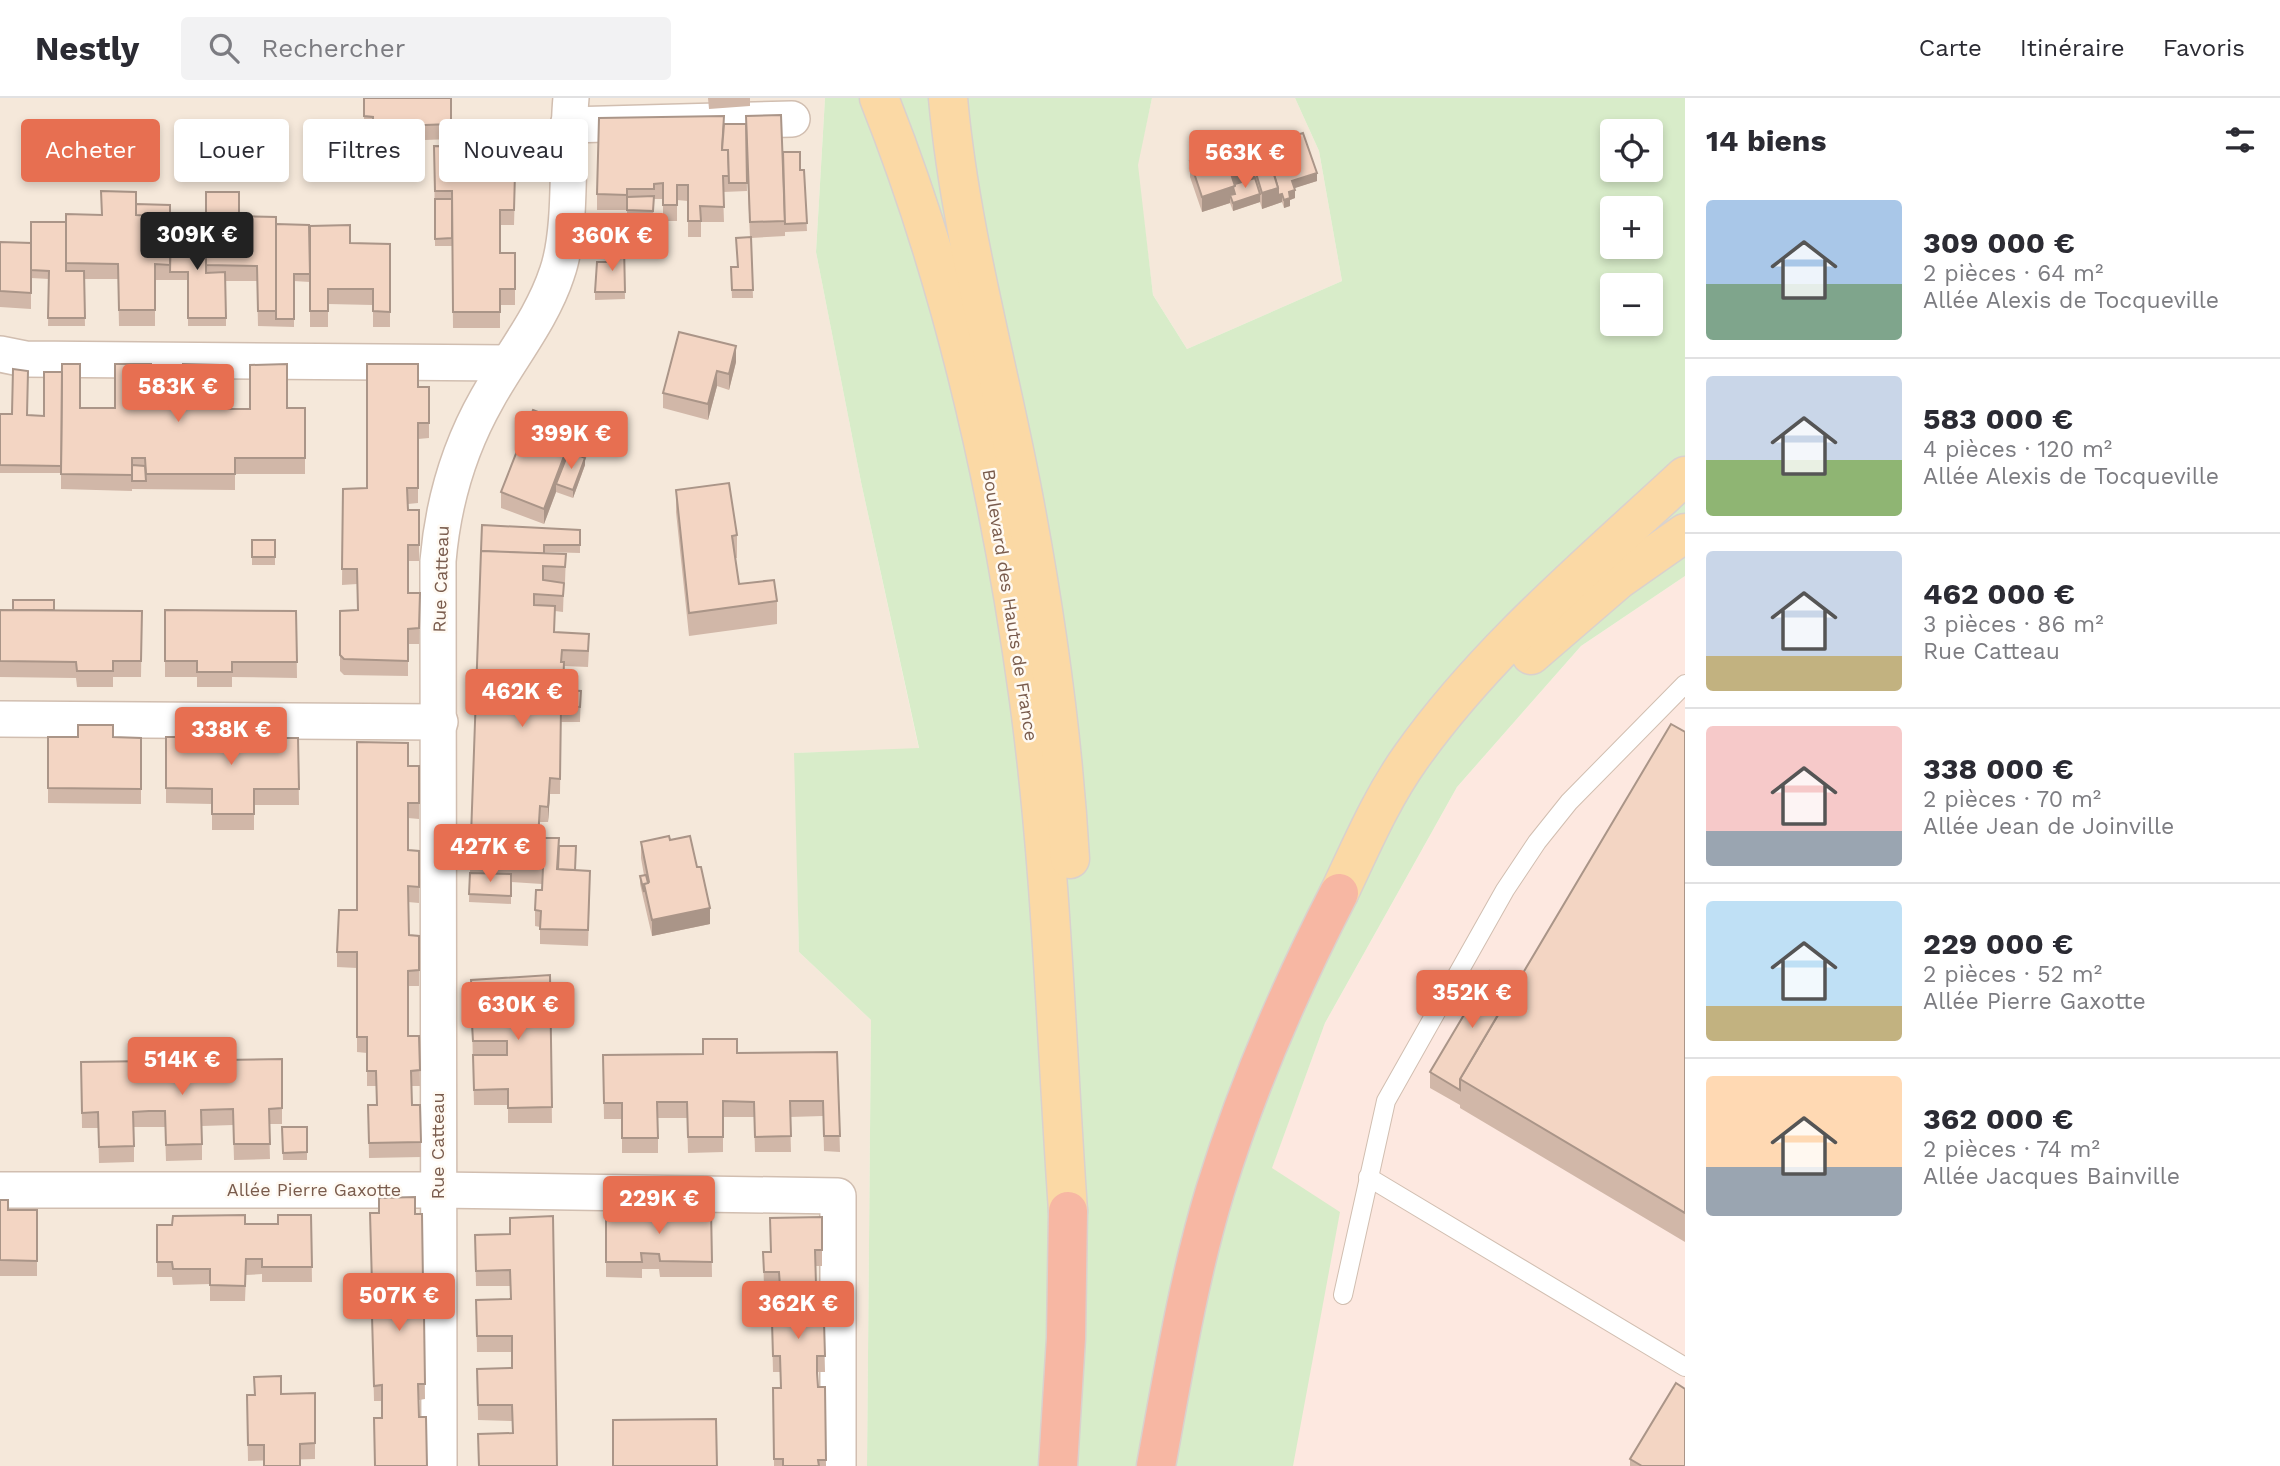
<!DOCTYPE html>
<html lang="fr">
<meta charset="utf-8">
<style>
body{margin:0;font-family:"Work Sans",sans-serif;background:#f2f2f3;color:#2b2b33;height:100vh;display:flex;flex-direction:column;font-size:26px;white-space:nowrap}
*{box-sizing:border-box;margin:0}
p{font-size:23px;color:#7c7c81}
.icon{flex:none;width:38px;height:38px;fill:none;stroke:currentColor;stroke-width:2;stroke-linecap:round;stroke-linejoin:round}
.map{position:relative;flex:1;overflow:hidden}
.details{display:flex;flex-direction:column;background:#fff;width:595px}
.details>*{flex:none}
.guide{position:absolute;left:21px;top:21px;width:665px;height:63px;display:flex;gap:14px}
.fabs{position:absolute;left:1600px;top:21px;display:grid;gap:14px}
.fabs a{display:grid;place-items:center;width:63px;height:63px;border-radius:7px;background:#fff;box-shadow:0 4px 10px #0003;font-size:35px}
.price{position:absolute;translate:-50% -60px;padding:0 16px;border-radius:7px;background:#e76f51;color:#fff;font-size:23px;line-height:46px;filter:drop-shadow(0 2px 4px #0008)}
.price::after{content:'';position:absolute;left:50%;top:42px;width:21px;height:16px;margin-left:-10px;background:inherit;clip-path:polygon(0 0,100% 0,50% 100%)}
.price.active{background:#222;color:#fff}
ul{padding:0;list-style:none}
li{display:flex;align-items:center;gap:21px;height:175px;padding:0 21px}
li+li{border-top:2px solid #e1e1e2}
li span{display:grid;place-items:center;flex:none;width:196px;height:140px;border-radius:7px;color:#555}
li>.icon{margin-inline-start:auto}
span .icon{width:84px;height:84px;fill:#fffc;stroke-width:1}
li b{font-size:30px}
h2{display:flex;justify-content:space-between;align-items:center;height:84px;padding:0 21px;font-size:30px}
.pill{padding:0 24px;border-radius:7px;background:#fff;box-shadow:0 4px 10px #0003;font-size:24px;line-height:63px}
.pill.active{background:#e76f51;color:#fff}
header{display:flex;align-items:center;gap:42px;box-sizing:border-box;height:98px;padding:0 35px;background:#fff;border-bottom:2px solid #e1e1e2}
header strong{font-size:33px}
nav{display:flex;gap:38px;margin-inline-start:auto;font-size:24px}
.search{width:490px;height:63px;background:#f2f2f3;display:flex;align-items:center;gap:18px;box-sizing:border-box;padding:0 24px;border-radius:7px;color:#7c7c81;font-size:26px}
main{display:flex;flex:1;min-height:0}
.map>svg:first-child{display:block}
.residential{fill:#f5e8da}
.commercial{fill:#fde8e0}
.green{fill:#d8ecc9;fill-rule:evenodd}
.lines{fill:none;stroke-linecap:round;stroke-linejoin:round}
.lane-casing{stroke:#d1beb0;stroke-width:20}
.street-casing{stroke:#d1beb0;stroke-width:38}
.primary-casing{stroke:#dad1cd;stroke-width:41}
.highway-casing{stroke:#dad1cd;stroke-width:41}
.lane{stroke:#fff;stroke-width:18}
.street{stroke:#fff;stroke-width:35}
.primary{stroke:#fbd9a5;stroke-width:38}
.highway{stroke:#f7b7a3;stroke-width:38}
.wall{fill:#d1b7a8}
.shaded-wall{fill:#aa9588}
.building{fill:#f3d5c3;stroke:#aa9588;stroke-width:2}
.labels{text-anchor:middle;stroke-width:5;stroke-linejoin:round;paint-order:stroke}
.street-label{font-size:18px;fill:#7a5c4d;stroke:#fffaf3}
</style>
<header>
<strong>Nestly</strong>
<div class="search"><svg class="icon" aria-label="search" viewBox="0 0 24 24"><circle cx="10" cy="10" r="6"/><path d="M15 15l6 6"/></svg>Rechercher</div>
<nav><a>Carte</a><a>Itinéraire</a><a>Favoris</a></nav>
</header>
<main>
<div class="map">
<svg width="1685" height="1368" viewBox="0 0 1685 1368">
<rect width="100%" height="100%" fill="#fdf6ec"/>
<g class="residential">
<polygon points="0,0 825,0 816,154 861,384 919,651 795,655 799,854 871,922 867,1368 0,1368"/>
<polygon points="1152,0 1295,0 1319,53 1342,183 1187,251 1153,197 1137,67"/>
</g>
<polygon class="commercial" points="1685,478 1685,1368 1186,1368 1240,1156 1325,925 1457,689 1581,548"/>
<path class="green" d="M 825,0 L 1152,0 L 1138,67 L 1153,197 L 1187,251 L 1342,183 L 1319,53 L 1295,0 L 1685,0 L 1685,478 L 1581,548 L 1457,689 L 1325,925 L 1272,1070 L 1340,1114 L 1293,1368 L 867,1368 L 871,922 L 799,854 L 794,655 L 919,650 L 861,384 L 816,154 ZM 1612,33 L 1650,33 L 1650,72 L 1612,72 ZM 1612,110 L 1650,110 L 1650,149 L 1612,149 ZM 1612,187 L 1650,187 L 1650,226 L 1612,226 Z"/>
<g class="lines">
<g class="lane-casing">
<g id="lane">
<polyline points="1368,1079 1685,1269"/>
<polyline points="1343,1197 1386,1003 1505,792 1537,744 1569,704 1685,586"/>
</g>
</g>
<g class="street-casing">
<g id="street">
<polyline points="568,27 792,21"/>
<polyline points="0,256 25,261 508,265"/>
<polyline points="0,621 440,624"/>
<polyline points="0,1092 437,1092 838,1098 838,1368"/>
<path d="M 439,1368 L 438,463 C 443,405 458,352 487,301 C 510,259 542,221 557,175 C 573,130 566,51 571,0"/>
</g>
</g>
<g class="primary-casing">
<g id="primary">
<path d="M 879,0 C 955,191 1001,398 1029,602 C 1052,771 1056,943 1068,1113"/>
<path d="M 948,0 C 960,134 998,265 1023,397 C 1046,518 1063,638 1070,761"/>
<polyline points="1531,557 1618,482 1685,435"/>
<path d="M 1339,795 C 1361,749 1381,701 1411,659 C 1486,553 1590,466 1685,378"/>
</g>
</g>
<g class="highway-casing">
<g id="highway">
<polyline points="1058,1368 1066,1240 1068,1113"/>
<path d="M 1156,1368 C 1173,1276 1188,1182 1215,1093 C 1247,989 1289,892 1339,795"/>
</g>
</g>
<use href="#lane" class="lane"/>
<use href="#street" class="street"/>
<use href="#primary" class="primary"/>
<use href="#highway" class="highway"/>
</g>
<g class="wall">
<polygon points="364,0 451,0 451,41 373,44 373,34 364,34"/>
<polygon points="708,0 750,0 750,8 709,11"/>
<polygon points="724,26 783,54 800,72 804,72 807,133 785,134 785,138 751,140 753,200 732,200 731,177 738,169 736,140 750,139 746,47 747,93 723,94 724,124 701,124 701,139 688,139 688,103 677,102 677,123 663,123 663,101 654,101 653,121 627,120 627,112 597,112 597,96"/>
<polygon points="1265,47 1317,83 1294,90 1295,100 1290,102 1290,108 1284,110 1282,104 1262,111 1260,104 1233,113 1230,105 1202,114 1190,79 1190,63"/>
<polygon points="434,48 500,74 515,91 514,127 500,127 500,155 515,155 515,207 500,207 500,230 453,230 452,117 452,148 435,148"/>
<polygon points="136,117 171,125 206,126 239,118 276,126 309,127 310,184 294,183 294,229 258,228 257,183 226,183 226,228 188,228 188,182 155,182 155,228 119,228 118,181 84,181 85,228 48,228 49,181 31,180 31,124 66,124"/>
<polygon points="310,128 350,145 390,146 390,229 373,229 373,207 328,206 328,229 310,229"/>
<polygon points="0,144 31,145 31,211 0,209"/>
<polygon points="624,148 625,201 595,202 595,194"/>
<polygon points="736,264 729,292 717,288 708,322 663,310 663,295"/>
<polygon points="418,289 429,289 429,340 418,341 418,405 408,406 408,412 419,412 419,463 408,463 408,495 420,511 419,546 408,546 408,578 344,577 340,573 340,513 358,512 357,486 342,487 343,391 367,390"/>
<polygon points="80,310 220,311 305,310 305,376 235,376 235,392 132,391 132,393 61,391 61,375 0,375 0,316 44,318"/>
<polygon points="575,344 571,354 585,367 573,400 556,394 544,426 501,410 501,394"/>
<polygon points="676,392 737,437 737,460 735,460 739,486 777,503 777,526 689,538 676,414"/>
<polygon points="580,432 580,455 544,454 544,456 566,456 565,484 554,484 564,485 563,514 555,513 554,534 589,551 588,569 564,568 564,592 581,593 580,624 561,624 560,696 550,696 548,724 540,724 539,740 559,748 575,772 590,789 588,848 540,846 540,829 535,828 535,812 542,792 542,786 511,784 511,806 469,804 481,453"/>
<rect x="252" y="442" width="23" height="25"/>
<polygon points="0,512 142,513 141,579 113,579 113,589 77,589 76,580 0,579"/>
<polygon points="165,512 296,513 297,580 232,579 232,589 197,589 197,579 165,579"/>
<polygon points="1685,634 1685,1144 1460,1010 1460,1007 1430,990 1430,974 1515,888"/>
<polygon points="48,639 141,640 141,706 48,705"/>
<polygon points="166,639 298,640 299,707 254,707 254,732 212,732 212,706 166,705"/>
<polygon points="408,668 419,668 419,721 408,720 408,752 419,753 419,805 408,804 409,837 419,853 419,888 408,888 408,938 419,938 420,988 411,988 412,1007 420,1007 421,1059 369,1060 368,1007 377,1007 376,988 367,988 367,955 357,954 357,870 337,869 337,854 357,812"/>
<polygon points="670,742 710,826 652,838 640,786 640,778 644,777 641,760 641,744"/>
<polygon points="550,877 552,1025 508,1025 508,1007 474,1007 472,926 507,925 507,914 472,913 471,882"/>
<polygon points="837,954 840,1054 824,1053 823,1018 790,1019 791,1054 755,1054 754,1019 723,1019 723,1054 688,1055 687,1020 658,1020 658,1055 622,1055 622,1021 604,1021 603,957"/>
<polygon points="282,961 282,1026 269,1026 270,1061 234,1062 233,1027 202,1028 202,1062 166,1063 165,1029 134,1029 134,1064 99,1065 98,1030 82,1030 81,964"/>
<polygon points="282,1029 307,1029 307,1062 283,1062"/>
<polygon points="0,1102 8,1112 37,1112 37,1178 0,1178"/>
<polygon points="711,1110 712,1179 660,1179 659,1171 642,1171 642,1180 606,1179 606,1111 641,1119 675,1118"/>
<polygon points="370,1115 422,1116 423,1201 417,1201 417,1217 424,1217 425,1301 419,1302 382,1320 382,1303 374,1303 372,1218 380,1218 380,1202 372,1202"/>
<polygon points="311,1117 312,1184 262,1184 262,1176 246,1177 245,1203 210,1203 210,1186 173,1187 172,1179 157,1179 157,1127 278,1126"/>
<polygon points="822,1119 822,1168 816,1168 816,1187 823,1188 825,1274 817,1274 818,1289 825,1289 826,1368 774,1368 773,1290 781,1290 780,1274 773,1274 771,1190 764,1190 763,1154 770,1154"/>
<polygon points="510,1136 557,1368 512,1335 512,1323 478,1322 477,1271 512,1270 512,1254 477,1254 476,1202 511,1201 510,1188 476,1188 475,1137"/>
<polygon points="254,1279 281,1296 315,1295 315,1361 248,1363 247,1312 254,1297"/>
<polygon points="1630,1361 1685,1368 1630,1368"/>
</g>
<g class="shaded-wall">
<polygon points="1255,72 1255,88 1235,104 1230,97 1230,105 1202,114 1202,99 1232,79"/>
<polygon points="1317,75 1317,83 1292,91 1292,83"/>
<polygon points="1278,90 1282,96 1282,104 1262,111 1262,95"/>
<polygon points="1295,92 1295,100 1290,102 1290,108 1284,110 1284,102 1289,94"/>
<polygon points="1260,96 1260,104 1233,113 1233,105"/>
<polygon points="736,248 736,264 729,292 729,276"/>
<polygon points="717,273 717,288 708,322 708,306"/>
<polygon points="575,329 575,344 559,387 556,386 556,394 544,426 544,411"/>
<polygon points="585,360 585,367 573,400 573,392"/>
<polygon points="550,680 550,696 548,724 548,709"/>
<polygon points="710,810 710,826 652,838 652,822"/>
</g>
<g class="building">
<polygon points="364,0 451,0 451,26 373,29 373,19 364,18"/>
<polygon points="781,17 785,123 750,124 746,18"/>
<polygon points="724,18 722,52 728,52 729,78 723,78 724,109 700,108 701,123 688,123 688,87 677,87 677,107 663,107 663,85 654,86 654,91 627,91 627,97 597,96 599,20"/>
<polygon points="724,26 746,26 747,85 729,85 728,52 722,52"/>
<polygon points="1303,35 1317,75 1292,83 1295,92 1289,94 1290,100 1284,102 1282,96 1278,97 1278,90 1265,47"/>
<polygon points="1263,40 1278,90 1262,95 1255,72 1232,79 1235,88 1202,99 1190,63"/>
<polygon points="434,48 500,49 500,74 515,75 514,112 500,112 500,155 515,155 515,191 500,191 500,214 453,214 452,93 435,93"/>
<polygon points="783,54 800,54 800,72 804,72 807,125 785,126"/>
<polygon points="1255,80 1260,96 1233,105 1230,97 1235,96 1233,89 1235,88 1235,86"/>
<polygon points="101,93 136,94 136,117 171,118 170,167 155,166 155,212 119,212 118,166 66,165 66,116 102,117"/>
<polygon points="206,94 239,94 239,118 276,119 276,213 258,213 257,168 206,167"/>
<polygon points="654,98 653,113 627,112 627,99"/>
<polygon points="435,101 452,101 452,140 435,141"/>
<polygon points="136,106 170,107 170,118 136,117"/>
<polygon points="31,124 66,124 66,173 84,173 85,220 48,220 49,173 31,172"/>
<polygon points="171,125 206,126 206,175 225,174 226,220 188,220 188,174 170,174"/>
<polygon points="276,126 309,127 310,176 294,176 294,221 276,221"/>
<polygon points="350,127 350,145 390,146 390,214 373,213 373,191 328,191 328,213 310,213 310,128"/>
<polygon points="751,139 753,192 732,192 731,169 738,169 736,140"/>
<polygon points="0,144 31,145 31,195 0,193"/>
<polygon points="611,148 624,148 625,194 595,194 597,164 611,164"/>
<polygon points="679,234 736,248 729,276 717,273 708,306 663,295"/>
<polygon points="62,266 80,266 80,310 115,310 115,266 151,266 151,311 183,311 183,266 219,267 220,311 250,311 250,267 287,266 287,310 305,310 305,360 235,360 235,376 146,376 145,360 132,360 132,377 61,376"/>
<polygon points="367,266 418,266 418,289 429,289 429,325 418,325 418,390 407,390 408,412 419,412 419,447 408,447 408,495 420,495 419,530 408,531 408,563 344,561 340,557 340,513 358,512 357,471 342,471 343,391 367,390"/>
<polygon points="13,271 28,273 27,317 44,318 44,274 62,274 61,368 0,367 0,316 12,316"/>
<polygon points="533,312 575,329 544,411 501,394"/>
<polygon points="569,353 585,360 573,392 556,386"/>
<polygon points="132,367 145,368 146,383 132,383"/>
<polygon points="729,385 737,437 732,438 739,486 774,482 777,503 689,515 676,392"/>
<polygon points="482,427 580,432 580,447 544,447 544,456 481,453"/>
<rect x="252" y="442" width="23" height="17"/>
<polygon points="481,453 566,456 565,469 543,468 543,482 564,485 563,498 534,496 534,507 555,508 554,534 589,536 588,553 562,552 561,564 564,564 563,592 581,593 580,609 561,608 560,681 550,680 548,709 540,708 538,740 559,740 557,771 590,773 588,832 540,831 541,813 535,812 536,792 542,792 543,770 470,767"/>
<rect x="13" y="502" width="41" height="10"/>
<polygon points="0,512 142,513 141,563 113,563 113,573 77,573 76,564 0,563"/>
<polygon points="165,512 296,513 297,564 232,564 232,574 197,574 197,563 165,563"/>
<polygon points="1671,626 1685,634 1685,1115 1460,981"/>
<polygon points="78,627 113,627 113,639 141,640 141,691 48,690 48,639 78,639"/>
<polygon points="194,627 229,628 229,640 298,640 299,691 254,691 254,716 212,716 212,691 166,690 166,639 194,639"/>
<polygon points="357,644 408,645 408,668 419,668 419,705 408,705 408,752 419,753 419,789 408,788 409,837 419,838 419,872 408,873 408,938 419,938 420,972 411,973 412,1007 420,1007 421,1044 369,1045 368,1007 377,1007 376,973 367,973 367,939 357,939 357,854 337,854 339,812 357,812"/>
<polygon points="669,738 670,742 690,738 697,769 701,769 710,810 652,822 644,786 649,784 641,744"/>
<polygon points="559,748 576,748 575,772 558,771"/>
<polygon points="470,775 511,776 511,798 469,796"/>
<polygon points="646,777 648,785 644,786 644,794 640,778"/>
<polygon points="1490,873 1515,888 1460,981 1460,992 1430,974"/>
<polygon points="550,877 552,1009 508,1010 508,991 474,992 473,957 507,957 507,943 473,943 472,926 507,925 507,898 472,898 471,882"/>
<polygon points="703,941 737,941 737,955 837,954 840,1038 824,1038 823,1003 790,1003 791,1038 755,1039 754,1004 723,1003 723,1039 688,1039 687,1004 657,1004 658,1040 622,1040 622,1005 604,1005 603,957 703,956"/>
<polygon points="282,961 282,1010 269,1011 270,1046 234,1046 233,1011 201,1012 202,1046 166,1047 165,1013 149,1013 133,1014 134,1048 99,1049 98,1014 82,1015 81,964"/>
<polygon points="282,1029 307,1029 307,1054 283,1055"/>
<polygon points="415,1099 415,1116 422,1116 423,1185 416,1185 417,1217 424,1217 425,1286 418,1286 419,1319 426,1319 427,1368 375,1368 374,1320 382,1320 382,1287 374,1288 372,1218 381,1218 380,1186 372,1186 370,1115 379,1115 379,1100"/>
<polygon points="0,1102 8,1102 8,1112 37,1112 37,1163 0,1162"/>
<polygon points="675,1110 711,1110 712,1164 660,1163 659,1156 641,1155 642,1164 606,1164 606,1111 641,1112 641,1119 675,1118"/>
<polygon points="245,1117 245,1126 278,1126 278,1117 311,1117 312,1169 262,1169 262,1161 246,1161 245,1188 210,1187 210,1171 173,1171 172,1164 157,1164 157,1127 172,1127 173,1118"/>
<polygon points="553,1118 557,1368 479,1368 478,1336 513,1335 512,1307 478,1307 477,1271 512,1270 512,1238 477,1238 476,1202 511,1201 510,1172 476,1173 475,1137 510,1136 510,1120"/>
<polygon points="822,1119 822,1152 815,1152 816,1187 823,1188 825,1258 817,1258 817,1275 818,1289 825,1289 826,1362 818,1362 819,1368 783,1368 783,1361 774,1361 773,1290 781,1290 780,1258 773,1258 771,1189 780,1189 779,1174 764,1174 763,1154 771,1154 770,1120"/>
<polygon points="281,1278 281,1296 315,1295 315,1345 300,1346 300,1368 264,1368 264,1347 248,1347 247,1297 255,1297 254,1279"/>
<polygon points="1676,1285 1685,1291 1685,1368 1642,1368 1630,1361"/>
<polygon points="716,1321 717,1368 613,1368 613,1322"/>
</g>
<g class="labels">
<g class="street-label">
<text transform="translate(441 481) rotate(-88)" y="6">Rue Catteau</text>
<text transform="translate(1010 507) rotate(81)" y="6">Boulevard des Hauts de France</text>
<text transform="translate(438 1048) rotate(-90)" y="6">Rue Catteau</text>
<text x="314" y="1098">Allée Pierre Gaxotte</text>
</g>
</g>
</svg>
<div class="fabs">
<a><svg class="icon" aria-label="locate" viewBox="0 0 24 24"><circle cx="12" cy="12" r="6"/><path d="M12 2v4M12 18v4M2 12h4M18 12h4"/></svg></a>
<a>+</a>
<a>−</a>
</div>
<b class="price" style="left:1245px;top:92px">563K €</b>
<b class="price active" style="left:197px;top:174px">309K €</b>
<b class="price" style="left:612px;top:175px">360K €</b>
<b class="price" style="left:178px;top:326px">583K €</b>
<b class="price" style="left:571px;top:373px">399K €</b>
<b class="price" style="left:522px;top:631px">462K €</b>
<b class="price" style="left:231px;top:669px">338K €</b>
<b class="price" style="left:490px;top:786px">427K €</b>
<b class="price" style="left:1472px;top:932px">352K €</b>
<b class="price" style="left:518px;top:944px">630K €</b>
<b class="price" style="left:182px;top:999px">514K €</b>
<b class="price" style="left:659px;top:1138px">229K €</b>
<b class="price" style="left:399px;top:1235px">507K €</b>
<b class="price" style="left:798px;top:1243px">362K €</b>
<div class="guide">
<a class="pill active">Acheter</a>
<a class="pill">Louer</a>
<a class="pill">Filtres</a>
<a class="pill">Nouveau</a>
</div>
</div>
<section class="details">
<h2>14 biens<svg class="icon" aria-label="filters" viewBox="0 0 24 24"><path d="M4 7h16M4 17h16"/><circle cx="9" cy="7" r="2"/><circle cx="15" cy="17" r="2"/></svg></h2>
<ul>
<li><span style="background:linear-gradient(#a9c7e8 60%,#7fa58c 0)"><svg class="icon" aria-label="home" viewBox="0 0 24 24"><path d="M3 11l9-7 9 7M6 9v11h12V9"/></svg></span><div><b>309 000 €</b><p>2 pièces · 64 m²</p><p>Allée Alexis de Tocqueville</p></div></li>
<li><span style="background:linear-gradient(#c9d6e8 60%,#8fb573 0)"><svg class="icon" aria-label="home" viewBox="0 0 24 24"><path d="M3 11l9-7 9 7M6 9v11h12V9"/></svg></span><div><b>583 000 €</b><p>4 pièces · 120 m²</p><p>Allée Alexis de Tocqueville</p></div></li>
<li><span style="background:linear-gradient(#c9d6e8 75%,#c2b280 0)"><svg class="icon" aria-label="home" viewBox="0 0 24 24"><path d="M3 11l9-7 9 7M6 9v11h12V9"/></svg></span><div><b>462 000 €</b><p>3 pièces · 86 m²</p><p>Rue Catteau</p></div></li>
<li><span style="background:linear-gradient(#f6c9c9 75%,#9aa5b1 0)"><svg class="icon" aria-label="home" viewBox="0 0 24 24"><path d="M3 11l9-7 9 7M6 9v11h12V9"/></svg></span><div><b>338 000 €</b><p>2 pièces · 70 m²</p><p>Allée Jean de Joinville</p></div></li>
<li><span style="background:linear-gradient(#bfe0f5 75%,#c2b280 0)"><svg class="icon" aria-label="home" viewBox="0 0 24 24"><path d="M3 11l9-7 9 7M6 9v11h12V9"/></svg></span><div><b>229 000 €</b><p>2 pièces · 52 m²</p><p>Allée Pierre Gaxotte</p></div></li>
<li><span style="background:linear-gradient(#ffd9b3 65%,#9aa5b1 0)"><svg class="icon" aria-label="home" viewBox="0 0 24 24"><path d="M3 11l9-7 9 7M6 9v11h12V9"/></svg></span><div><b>362 000 €</b><p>2 pièces · 74 m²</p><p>Allée Jacques Bainville</p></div></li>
</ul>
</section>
</main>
